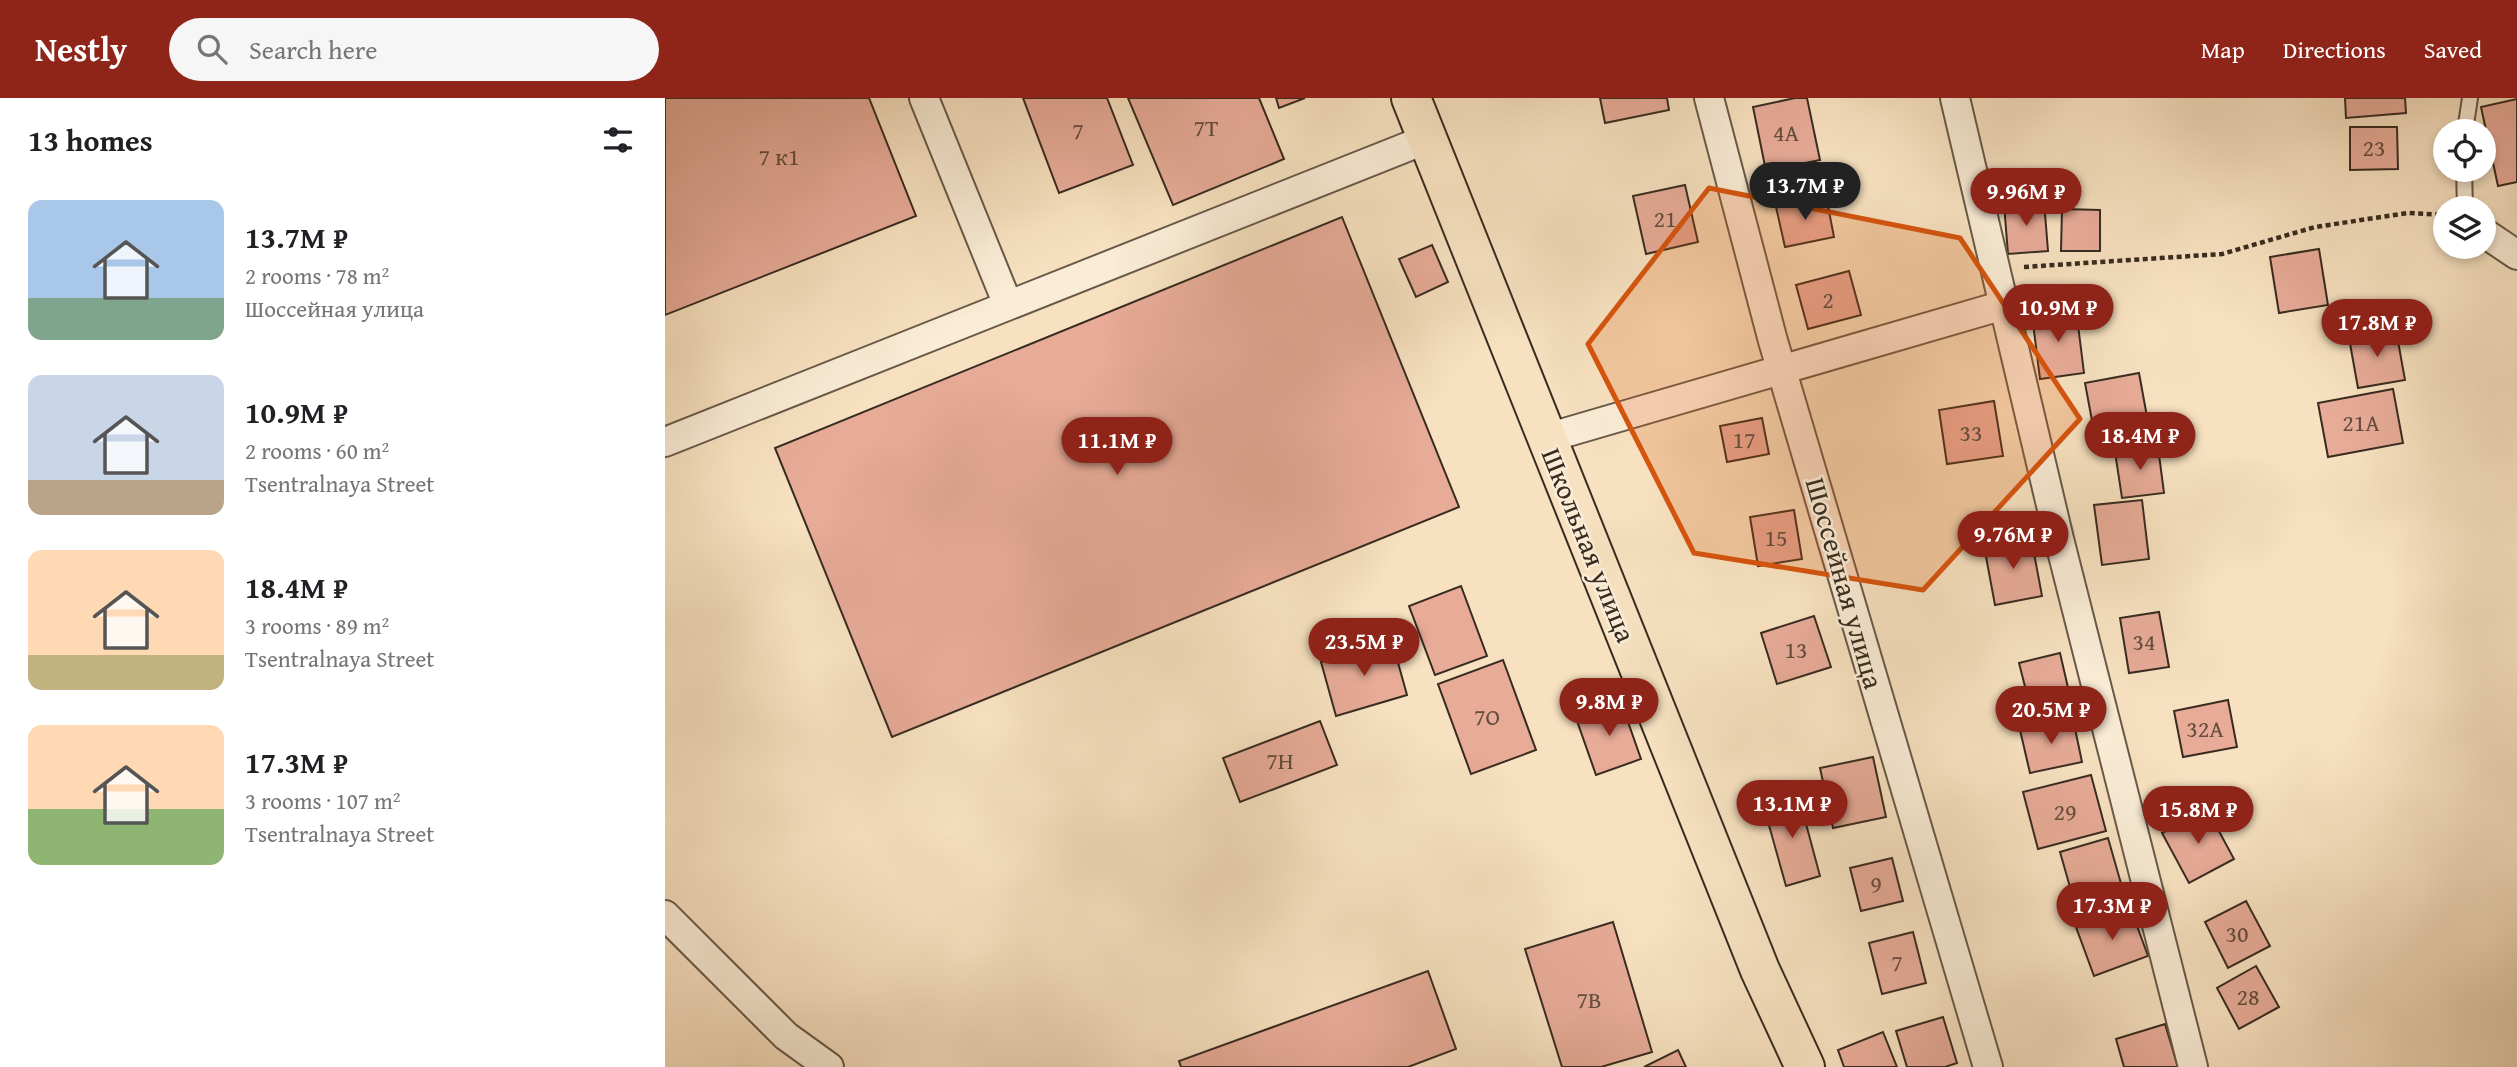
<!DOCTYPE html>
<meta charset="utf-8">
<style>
body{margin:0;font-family:"Gentium Book Plus",serif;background:#f6f6f6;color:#202124;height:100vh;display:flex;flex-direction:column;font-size:26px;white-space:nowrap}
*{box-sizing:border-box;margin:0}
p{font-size:23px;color:#757577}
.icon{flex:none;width:38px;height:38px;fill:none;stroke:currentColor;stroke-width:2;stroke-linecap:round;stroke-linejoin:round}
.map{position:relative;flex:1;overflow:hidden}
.sheet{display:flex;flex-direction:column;background:#fff;width:665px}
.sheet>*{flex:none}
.tools{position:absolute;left:1768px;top:21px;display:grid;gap:14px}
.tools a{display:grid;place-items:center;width:63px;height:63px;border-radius:50%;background:#fff;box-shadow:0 4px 10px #0003;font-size:35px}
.price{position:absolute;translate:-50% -60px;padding:0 16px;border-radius:24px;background:#8f2418;color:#fff;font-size:23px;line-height:46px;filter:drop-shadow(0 2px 4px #0008)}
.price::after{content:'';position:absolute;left:50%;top:42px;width:21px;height:16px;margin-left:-10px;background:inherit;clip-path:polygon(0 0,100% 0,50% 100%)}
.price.active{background:#222;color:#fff}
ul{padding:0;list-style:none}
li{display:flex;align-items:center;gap:21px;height:175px;padding:0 28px}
li span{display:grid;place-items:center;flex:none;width:196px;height:140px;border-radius:14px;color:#555}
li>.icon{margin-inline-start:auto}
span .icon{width:84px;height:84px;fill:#fffc;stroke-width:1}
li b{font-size:30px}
h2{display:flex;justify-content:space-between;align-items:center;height:84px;padding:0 28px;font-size:30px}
header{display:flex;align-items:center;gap:42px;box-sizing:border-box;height:98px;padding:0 35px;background:#8f2418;color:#fff}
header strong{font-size:33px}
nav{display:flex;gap:38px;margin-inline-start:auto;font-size:24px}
.search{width:490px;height:63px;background:#f6f6f6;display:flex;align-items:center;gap:18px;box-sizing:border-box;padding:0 24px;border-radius:38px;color:#757577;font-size:26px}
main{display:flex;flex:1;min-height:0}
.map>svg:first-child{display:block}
.building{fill:#e7ab98;stroke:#382c20;stroke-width:2}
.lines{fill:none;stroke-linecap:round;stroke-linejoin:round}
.service-casing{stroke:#685948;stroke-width:18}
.minor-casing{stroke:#685948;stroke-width:32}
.primary-casing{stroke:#382c20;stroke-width:42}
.path{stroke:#382c20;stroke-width:4.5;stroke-dasharray:5 3.5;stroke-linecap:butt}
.service{stroke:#faecd6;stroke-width:14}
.minor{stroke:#faecd6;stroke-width:28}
.primary{stroke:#f7e1c0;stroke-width:38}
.marked{fill:#d6540e;fill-opacity:0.2;stroke:#d6540e;stroke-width:5;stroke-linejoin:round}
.labels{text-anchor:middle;stroke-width:5;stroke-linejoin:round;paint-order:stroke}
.number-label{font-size:24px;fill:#644c3e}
.street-label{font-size:28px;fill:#382c20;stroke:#faecd6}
</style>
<header>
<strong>Nestly</strong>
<div class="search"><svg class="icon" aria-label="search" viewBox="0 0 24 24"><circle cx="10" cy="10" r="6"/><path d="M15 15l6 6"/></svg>Search here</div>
<nav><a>Map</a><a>Directions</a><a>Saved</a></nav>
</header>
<main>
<section class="sheet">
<h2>13 homes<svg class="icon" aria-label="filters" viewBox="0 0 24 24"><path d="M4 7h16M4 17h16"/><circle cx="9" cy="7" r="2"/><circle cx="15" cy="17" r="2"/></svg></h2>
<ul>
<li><span style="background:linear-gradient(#a9c7e8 70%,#7fa58c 0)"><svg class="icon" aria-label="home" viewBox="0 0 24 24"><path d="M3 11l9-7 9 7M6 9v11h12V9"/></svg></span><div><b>13.7M ₽</b><p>2 rooms · 78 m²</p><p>Шоссейная улица</p></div></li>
<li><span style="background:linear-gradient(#c9d6e8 75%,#b9a48a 0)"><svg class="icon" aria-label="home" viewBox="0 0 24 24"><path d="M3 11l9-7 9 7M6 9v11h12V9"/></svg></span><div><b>10.9M ₽</b><p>2 rooms · 60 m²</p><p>Tsentralnaya Street</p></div></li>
<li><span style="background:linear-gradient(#ffd9b3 75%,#c2b280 0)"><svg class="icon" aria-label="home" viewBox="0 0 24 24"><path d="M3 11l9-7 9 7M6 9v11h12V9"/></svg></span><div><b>18.4M ₽</b><p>3 rooms · 89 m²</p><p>Tsentralnaya Street</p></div></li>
<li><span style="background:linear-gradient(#ffd9b3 60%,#8fb573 0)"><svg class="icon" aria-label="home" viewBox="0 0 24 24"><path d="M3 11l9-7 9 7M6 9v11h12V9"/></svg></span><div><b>17.3M ₽</b><p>3 rooms · 107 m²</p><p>Tsentralnaya Street</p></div></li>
</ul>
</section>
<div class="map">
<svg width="1852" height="969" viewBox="0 0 1852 969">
<rect width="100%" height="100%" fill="#f7e1c0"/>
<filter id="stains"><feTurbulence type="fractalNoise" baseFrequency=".00286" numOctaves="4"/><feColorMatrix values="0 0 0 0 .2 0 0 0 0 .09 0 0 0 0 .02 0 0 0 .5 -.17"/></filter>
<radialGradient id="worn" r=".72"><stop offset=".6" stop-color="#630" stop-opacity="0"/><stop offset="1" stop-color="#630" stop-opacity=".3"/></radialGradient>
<g class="building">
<polygon points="0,0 204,0 251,118 0,217"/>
<polygon points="358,0 442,0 468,67 394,95"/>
<polygon points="463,0 594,0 619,61 508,107"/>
<polygon points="611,0 640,0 614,10"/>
<polygon points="935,0 1002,0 1004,12 940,25"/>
<polygon points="1130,0 1142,0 1155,62 1101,73 1088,9"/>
<polygon points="1680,0 1740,0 1741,15 1681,20"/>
<polygon points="1852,1 1852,84 1833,88 1816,9"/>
<polygon points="1685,29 1732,29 1733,71 1685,72"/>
<polygon points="1020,87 1033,144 981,156 968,98"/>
<polygon points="1161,98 1169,139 1120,149 1111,109"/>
<polygon points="1379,103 1383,153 1343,156 1339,106"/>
<polygon points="1397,111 1435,112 1435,153 1396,153"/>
<polygon points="677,119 794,409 227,639 110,350"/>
<polygon points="767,147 783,184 751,199 734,161"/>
<polygon points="1654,151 1663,207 1614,215 1605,159"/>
<polygon points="1184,173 1196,217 1143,231 1131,187"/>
<polygon points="1411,211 1419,275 1375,281 1367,217"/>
<polygon points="1731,232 1740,282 1693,290 1684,240"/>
<polygon points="1474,275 1485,335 1431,344 1420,285"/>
<polygon points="1728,291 1738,345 1663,359 1653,305"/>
<polygon points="1329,303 1338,358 1282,366 1274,312"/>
<polygon points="1097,320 1104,356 1062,364 1055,328"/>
<polygon points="1493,349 1499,395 1457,400 1450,354"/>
<polygon points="1477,402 1484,461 1437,467 1429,407"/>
<polygon points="1129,412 1137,461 1093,468 1085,419"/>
<polygon points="1366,439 1377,498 1330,507 1319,448"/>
<polygon points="796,488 822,558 770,577 744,508"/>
<polygon points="1494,514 1504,569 1464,575 1455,520"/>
<polygon points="1149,518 1166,569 1112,586 1096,535"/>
<polygon points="727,543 742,597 671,618 656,564"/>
<polygon points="1395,555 1407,607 1367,616 1354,565"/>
<polygon points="838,562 871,652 806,676 773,586"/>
<polygon points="1563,602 1572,649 1518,659 1509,613"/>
<polygon points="956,604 976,661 931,677 911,620"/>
<polygon points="1408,621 1417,664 1365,675 1355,632"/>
<polygon points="655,623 672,667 575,704 558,660"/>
<polygon points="1208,659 1221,719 1168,730 1155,670"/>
<polygon points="1426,677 1441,733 1373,751 1358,694"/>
<polygon points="1133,696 1155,778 1121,788 1098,706"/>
<polygon points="1542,711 1569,761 1524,785 1497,735"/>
<polygon points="1443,740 1459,796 1411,810 1395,754"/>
<polygon points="1227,760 1238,803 1196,813 1185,770"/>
<polygon points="1581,803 1605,848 1563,870 1540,824"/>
<polygon points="1465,809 1483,858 1429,878 1411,829"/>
<polygon points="948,824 987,954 936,969 897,969 860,851"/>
<polygon points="1248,834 1261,885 1217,896 1204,845"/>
<polygon points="1591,868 1614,909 1574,931 1552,890"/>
<polygon points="763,873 791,951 743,969 516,969 514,963"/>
<polygon points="1278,919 1292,965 1280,969 1242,969 1231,933"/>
<polygon points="1500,926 1513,969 1459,969 1451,941"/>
<polygon points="1218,934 1232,969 1179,969 1173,952"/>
<polygon points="1013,952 1021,969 979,969"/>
</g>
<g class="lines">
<g class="service-casing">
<g id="service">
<polyline points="1800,33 1805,0"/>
<polyline points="1799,72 1800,110"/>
</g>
</g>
<g class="minor-casing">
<g id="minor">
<polyline points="259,0 343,207"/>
<polyline points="1044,0 1108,243 1323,969"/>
<polyline points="1290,0 1394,441 1528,969"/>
<polyline points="1818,134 1852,157"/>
<polyline points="882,340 1339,207"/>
<polyline points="0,344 762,41"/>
<polyline points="0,817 121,938 164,969"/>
</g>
</g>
<g class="primary-casing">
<polyline id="primary" points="746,0 1095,872 1140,969"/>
</g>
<polyline class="path" points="1359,169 1557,156 1650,129 1743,115 1780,117"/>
<use href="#service" class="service"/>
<use href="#minor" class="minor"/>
<use href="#primary" class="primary"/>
</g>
<path class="marked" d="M 1044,90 L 1295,140 L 1415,321 L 1258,492 L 1029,455 L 923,246 Z"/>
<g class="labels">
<g class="number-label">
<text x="541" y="38">7Т</text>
<text x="413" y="41">7</text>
<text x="1121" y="43">4А</text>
<text x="1709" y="58">23</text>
<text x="114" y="67">7 к1</text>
<text x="1000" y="129">21</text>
<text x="1163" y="210">2</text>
<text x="1696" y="333">21А</text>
<text x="1306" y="343">33</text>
<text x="1079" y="350">17</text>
<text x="1111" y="448">15</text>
<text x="1479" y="552">34</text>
<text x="1131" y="560">13</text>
<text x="822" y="627">7О</text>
<text x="1540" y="639">32А</text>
<text x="615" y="671">7Н</text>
<text x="1400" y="722">29</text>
<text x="1211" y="794">9</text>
<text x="1572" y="844">30</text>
<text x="1232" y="873">7</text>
<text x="1583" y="907">28</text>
<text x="924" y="910">7В</text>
</g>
<g class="street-label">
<text transform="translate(924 447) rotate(68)" y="10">Школьная улица</text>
<text transform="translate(1180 485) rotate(74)" y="10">Шоссейная улица</text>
</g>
</g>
<rect width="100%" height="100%" filter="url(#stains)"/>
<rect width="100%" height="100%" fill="url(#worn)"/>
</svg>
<div class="tools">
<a><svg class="icon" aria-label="locate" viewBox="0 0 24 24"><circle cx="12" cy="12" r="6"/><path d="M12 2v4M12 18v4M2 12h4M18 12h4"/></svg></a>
<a><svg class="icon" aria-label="layers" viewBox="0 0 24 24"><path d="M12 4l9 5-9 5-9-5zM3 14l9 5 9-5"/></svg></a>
</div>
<b class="price active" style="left:1140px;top:124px">13.7M ₽</b>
<b class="price" style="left:1361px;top:130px">9.96M ₽</b>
<b class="price" style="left:1393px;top:246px">10.9M ₽</b>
<b class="price" style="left:1712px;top:261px">17.8M ₽</b>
<b class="price" style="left:1475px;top:374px">18.4M ₽</b>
<b class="price" style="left:452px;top:379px">11.1M ₽</b>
<b class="price" style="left:1348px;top:473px">9.76M ₽</b>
<b class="price" style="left:699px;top:580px">23.5M ₽</b>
<b class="price" style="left:944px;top:640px">9.8M ₽</b>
<b class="price" style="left:1386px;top:648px">20.5M ₽</b>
<b class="price" style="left:1127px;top:742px">13.1M ₽</b>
<b class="price" style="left:1533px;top:748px">15.8M ₽</b>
<b class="price" style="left:1447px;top:844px">17.3M ₽</b>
</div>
</main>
